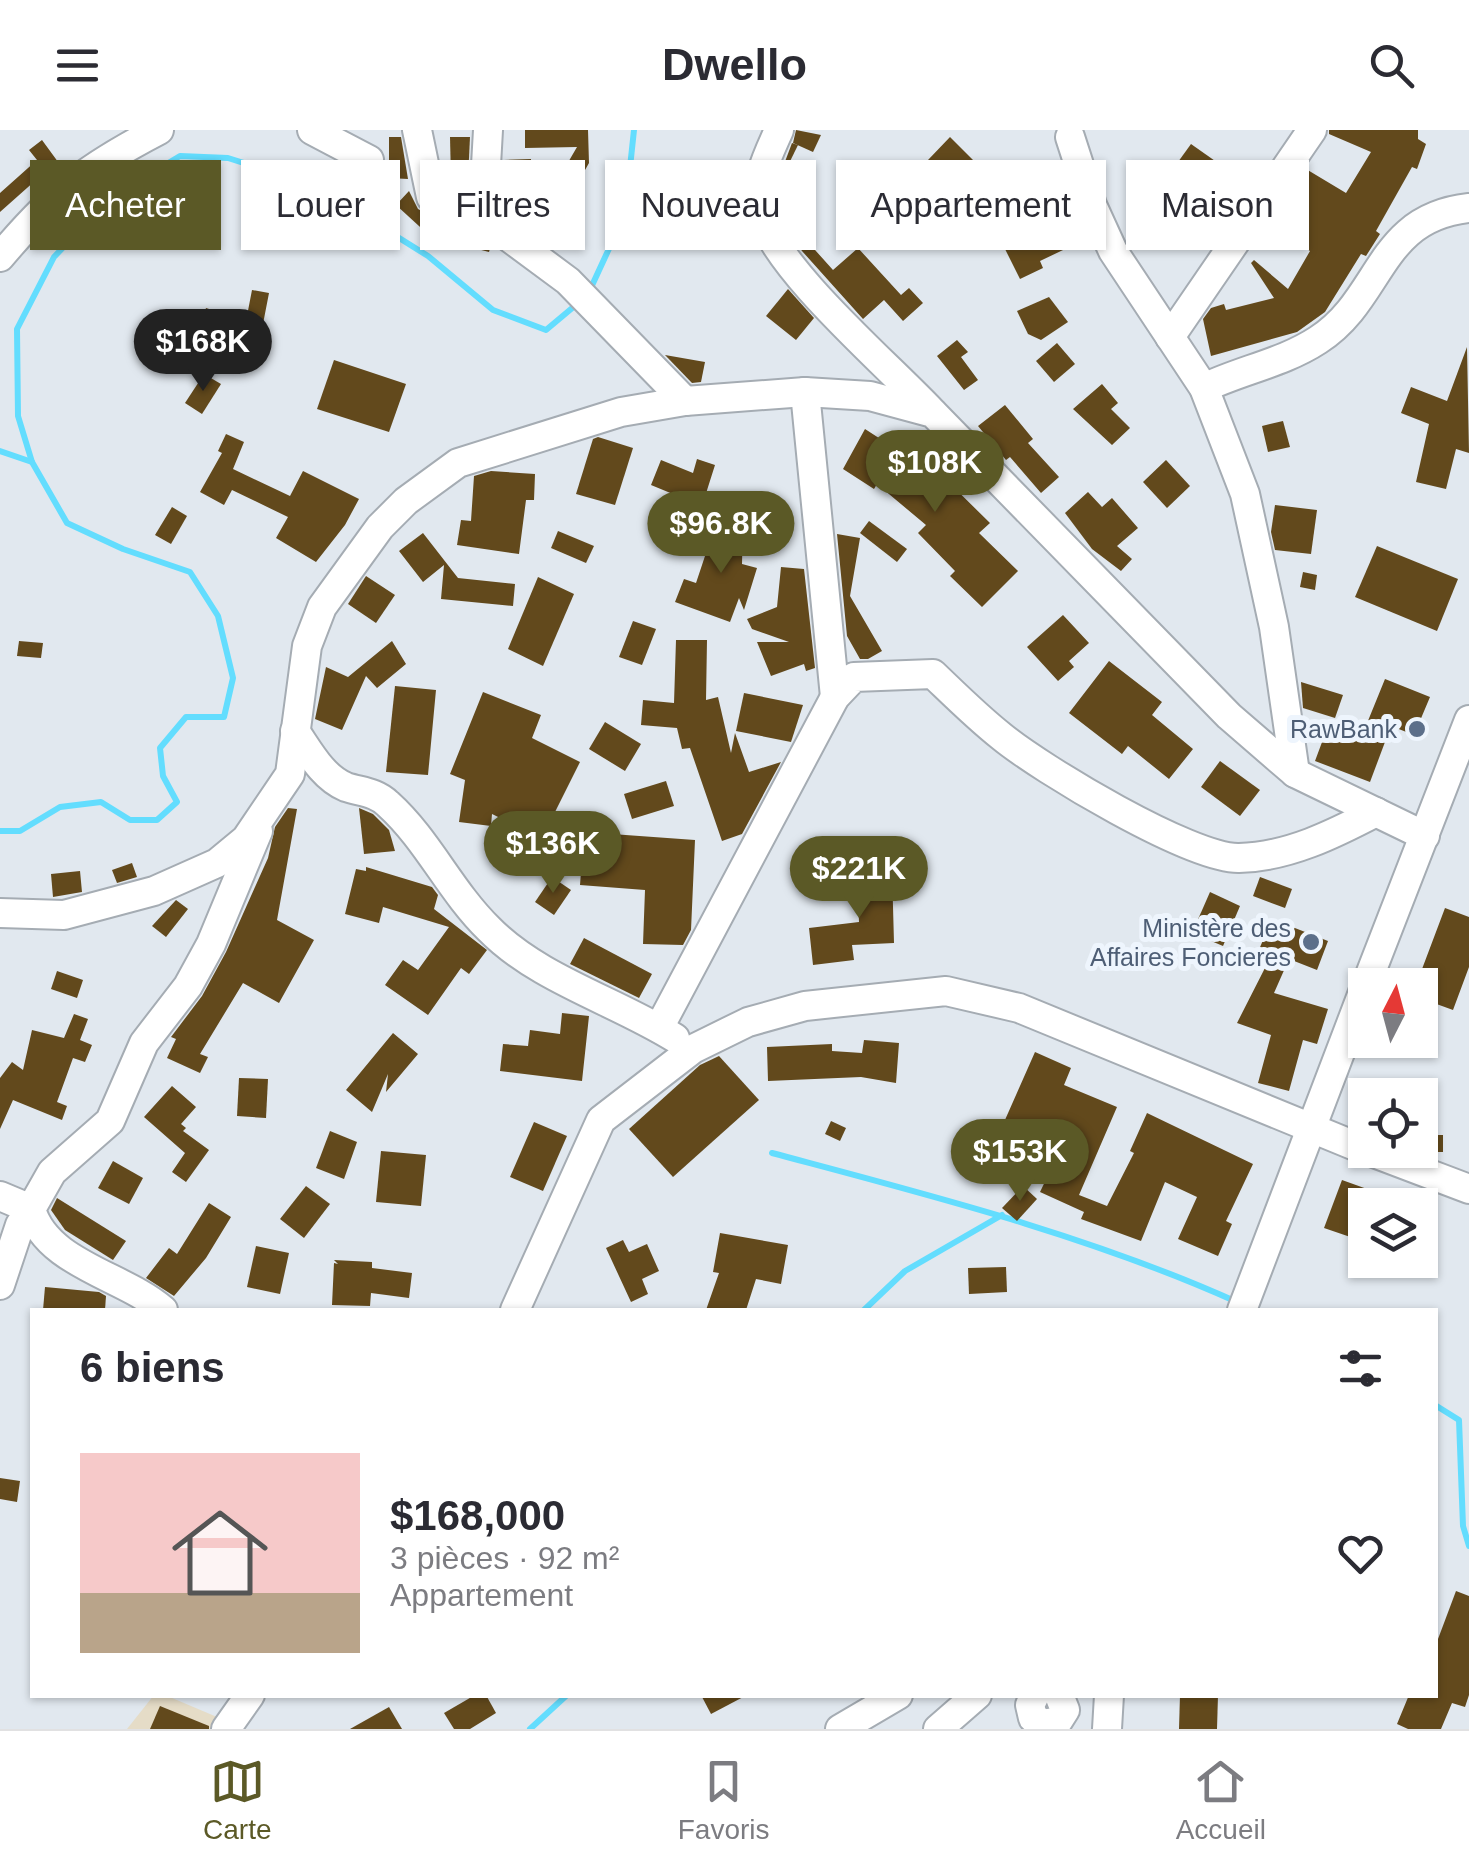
<!DOCTYPE html>
<html lang="fr">
<meta charset="utf-8">
<style>
body{margin:0;font-family:Arial,sans-serif;background:#f2f2f3;color:#2b2b33;height:100vh;display:flex;flex-direction:column;font-size:38px;white-space:nowrap}
*{box-sizing:border-box;margin:0}
p{font-size:32px;color:#7c7c81}
.icon{flex:none;width:55px;height:55px;fill:none;stroke:currentColor;stroke-width:2;stroke-linecap:round;stroke-linejoin:round}
.map{position:relative;flex:1;overflow:hidden}
.sheet{position:absolute;left:30px;top:1178px;width:1408px;height:390px;display:flex;flex-direction:column;background:#fff;border-radius:0px;box-shadow:0 2px 8px #0004}
.sheet>*{flex:none}
.hud{position:absolute;left:30px;top:30px;width:1410px;height:90px;display:flex;gap:20px}
.needle{width:65px;rotate:6deg}
.fabs{position:absolute;left:1348px;top:838px;display:grid;gap:20px}
.fabs a{display:grid;place-items:center;width:90px;height:90px;border-radius:0px;background:#fff;box-shadow:0 2px 8px #0004;font-size:50px}
.price{position:absolute;translate:-50% -85px;padding:0 22px;border-radius:35px;background:#5b5926;color:#fff;font-size:32px;line-height:65px;filter:drop-shadow(0 2px 5px #0008)}
.price::after{content:'';position:absolute;left:50%;top:60px;width:30px;height:22px;margin-left:-15px;background:inherit;clip-path:polygon(0 0,100% 0,50% 100%)}
.price.current{background:#222;color:#fff}
ul{padding:0;list-style:none}
li{display:flex;align-items:center;gap:30px;height:250px;padding:0 50px}
li span{display:grid;place-items:center;flex:none;width:280px;height:200px;border-radius:0px;color:#555}
li>.icon{margin-inline-start:auto}
span .icon{width:120px;height:120px;fill:#fffc;stroke-width:1}
li b{font-size:42px}
h2{display:flex;justify-content:space-between;align-items:center;height:120px;padding:0 50px;font-size:42px}
.chip{padding:0 35px;border-radius:0px;background:#fff;box-shadow:0 2px 8px #0004;font-size:35px;line-height:90px}
.chip.current{background:#5b5926;color:#fff}
header{display:flex;justify-content:space-between;align-items:center;height:130px;padding:0 50px;background:#fff;font-size:45px;font-weight:800}
.menu{display:flex;justify-content:space-around;align-items:center;height:140px;border-top:2px solid #e1e1e2;background:#fff;font-size:28px;color:#7c7c81}
.menu a{display:grid;justify-items:center;gap:5px}
.menu .current{color:#5b5926}
.map>svg:first-child{display:block}
.education{fill:#e5dcc7}
.lines{fill:none;stroke-linecap:round;stroke-linejoin:round}
.stream{stroke:#63ddfe;stroke-width:6}
.building{fill:#62491c}
.minor-casing{stroke:#a5acb3;stroke-width:32}
.minor{stroke:#fff;stroke-width:28}
.service-dot{fill:#5c6f8a;stroke:#eef5fd;stroke-width:4}
.labels{text-anchor:middle;stroke-width:10;stroke-linejoin:round;paint-order:stroke}
.service-label{font-size:25px;fill:#4e5e75;stroke:#eef5fd;text-anchor:end}
</style>
<header><svg class="icon" aria-label="menu" viewBox="0 0 24 24"><path d="M4 6h16M4 12h16M4 18h16"/></svg>Dwello<svg class="icon" aria-label="search" viewBox="0 0 24 24"><circle cx="10" cy="10" r="6"/><path d="M15 15l6 6"/></svg></header>
<div class="map">
<svg width="1469" height="1599" viewBox="0 0 1469 1599">
<rect width="100%" height="100%" fill="#e1e8ef"/>
<polygon class="education" points="154,1565 165,1565 217,1587 214,1599 127,1599"/>
<g class="lines">
<g class="stream">
<polyline points="589,162 625,84 634,0"/>
<polyline points="0,321 32,332"/>
<polyline points="0,701 20,701 60,677 101,672 130,690 157,690 177,672 163,646 160,618 186,587 224,587 233,548 218,486 190,442 123,419 67,393 32,332 18,286 17,199 54,127 110,68 180,26 228,28 316,56 428,126 493,180 546,200 577,174"/>
<path d="M 772,1023 C 929,1065 1088,1105 1237,1172"/>
<polyline points="864,1180 905,1141 1002,1085"/>
<polyline points="1435,1275 1459,1290 1463,1396 1469,1416"/>
<polyline points="530,1599 567,1565"/>
</g>
</g>
<g class="building">
<polygon points="525,0 588,0 589,33 568,70 536,106 529,100 566,48 559,48 577,17 525,18"/>
<polygon points="796,0 821,5 813,22 793,13"/>
<polygon points="1329,0 1418,0 1418,9 1426,14 1417,39 1412,37 1376,101 1380,104 1366,126 1361,124 1325,182 1297,202 1211,226 1203,189 1211,178 1224,174 1226,180 1274,168 1251,133 1254,130 1288,159 1310,121 1268,95 1306,39 1346,63 1371,22 1329,4"/>
<polygon points="389,7 401,7 408,49 389,48"/>
<polygon points="450,7 470,7 468,49 451,49"/>
<polygon points="950,7 977,34 973,38 1026,66 1028,75 994,105 985,86 968,100 956,91 954,85 974,68 928,30"/>
<polygon points="42,10 61,36 48,46 45,42 0,82 0,63 37,30 29,20"/>
<polygon points="792,13 798,15 777,58 780,45"/>
<polygon points="1191,14 1235,45 1221,63 1178,32"/>
<polygon points="531,29 531,48 503,49 504,30"/>
<polygon points="409,61 418,79 447,95 474,103 491,115 489,122 431,107 396,75"/>
<polygon points="1068,76 1084,110 1040,131 1043,138 1020,149 1000,109"/>
<polygon points="798,101 833,140 858,118 901,165 909,158 923,173 903,191 884,170 863,189 802,121 792,107"/>
<polygon points="788,159 814,188 796,210 766,186"/>
<polygon points="252,160 269,163 262,199 258,196 241,224 242,215 199,198 206,178 246,191"/>
<polygon points="1049,167 1068,192 1041,210 1028,204 1017,181"/>
<polygon points="957,210 968,222 961,227 978,250 964,260 937,226"/>
<polygon points="1057,213 1075,234 1054,252 1036,231"/>
<polygon points="1467,217 1469,323 1456,319 1446,359 1416,352 1429,294 1401,283 1411,257 1447,271"/>
<polygon points="665,225 705,232 701,252 692,253"/>
<polygon points="334,230 406,254 389,302 317,279"/>
<polygon points="204,244 221,254 202,284 185,273"/>
<polygon points="1102,254 1118,273 1111,279 1130,298 1112,315 1073,279"/>
<polygon points="1005,275 1033,309 1028,313 1059,347 1041,363 1010,327 1006,330 978,296"/>
<polygon points="1283,291 1290,317 1268,322 1262,296"/>
<polygon points="865,299 919,334 924,328 990,393 979,403 1018,441 982,477 950,446 955,441 918,403 926,395 877,354 874,359 843,339"/>
<polygon points="226,304 244,312 233,339 290,366 303,341 359,369 345,395 316,432 276,408 288,387 232,360 224,375 200,362 222,323 218,321"/>
<polygon points="598,307 633,318 615,375 576,364 593,309"/>
<polygon points="697,329 715,335 702,376 651,355 661,330 693,343"/>
<polygon points="1166,330 1190,356 1167,378 1143,352"/>
<polygon points="491,341 535,344 534,370 526,370 519,424 457,415 461,390 471,391 474,346"/>
<polygon points="1088,362 1102,377 1112,368 1138,398 1117,416 1132,429 1121,441 1092,419 1065,383"/>
<polygon points="1275,375 1317,380 1311,424 1275,420 1271,402"/>
<polygon points="172,377 187,386 171,414 155,405"/>
<polygon points="718,388 743,389 742,434 757,438 744,480 739,468 730,492 675,472 684,449 696,453 706,423 717,426"/>
<polygon points="869,391 907,419 897,432 860,403"/>
<polygon points="558,401 594,416 586,433 551,418"/>
<polygon points="423,403 458,448 515,454 513,476 441,469 444,435 423,452 399,421"/>
<polygon points="837,404 860,408 850,466 882,521 868,529 860,529 847,506"/>
<polygon points="1377,416 1458,449 1437,501 1355,467"/>
<polygon points="781,437 804,439 815,538 806,541 804,534 771,546 757,512 789,512 752,499 747,489 777,477"/>
<polygon points="1303,442 1317,445 1315,460 1300,457"/>
<polygon points="366,446 395,465 376,493 348,474"/>
<polygon points="538,447 574,464 543,536 508,519"/>
<polygon points="1063,485 1089,513 1069,531 1074,537 1058,551 1027,517"/>
<polygon points="633,491 656,499 642,535 619,527"/>
<polygon points="676,510 707,510 706,570 718,567 731,623 735,603 749,642 781,632 742,704 722,711 690,618 682,619 677,598 641,595 643,570 674,573"/>
<polygon points="19,511 43,513 41,528 17,526"/>
<polygon points="392,511 406,534 377,558 366,546 342,600 315,589 326,537 348,547"/>
<polygon points="1109,531 1162,572 1152,585 1193,619 1169,649 1128,616 1122,624 1069,583"/>
<polygon points="1385,549 1430,567 1414,605 1391,596 1370,652 1315,631 1328,596 1361,608"/>
<polygon points="1301,552 1343,565 1335,588 1303,578"/>
<polygon points="395,556 436,560 428,645 386,642"/>
<polygon points="483,562 541,585 532,608 580,632 542,708 492,684 491,696 459,692 465,650 450,644"/>
<polygon points="744,563 803,575 791,612 736,601"/>
<polygon points="605,592 641,614 625,641 589,619"/>
<polygon points="1220,631 1260,660 1240,686 1201,657"/>
<polygon points="666,651 674,676 632,689 624,664"/>
<polygon points="288,678 297,679 277,790 314,810 279,873 243,853 200,924 208,927 200,943 167,928 176,909 171,907 202,866 226,822 268,728 275,697"/>
<polygon points="359,678 373,684 389,700 395,721 364,724"/>
<polygon points="584,702 695,710 691,800 683,815 643,814 645,760 580,755"/>
<polygon points="132,733 137,747 117,753 112,740"/>
<polygon points="366,737 432,757 438,765 434,779 487,820 469,844 461,838 428,885 385,855 403,830 418,840 449,797 383,777 379,793 345,784 356,739 366,741"/>
<polygon points="892,740 894,813 852,815 854,830 813,835 809,798 859,792 857,741"/>
<polygon points="80,741 82,762 53,767 51,744"/>
<polygon points="552,747 571,760 554,785 535,772"/>
<polygon points="1260,747 1292,759 1285,778 1253,766"/>
<polygon points="1210,762 1240,776 1223,816 1192,803"/>
<polygon points="176,770 188,779 166,807 152,796"/>
<polygon points="1445,778 1469,787 1469,837 1453,880 1420,868 1420,855 1416,855"/>
<polygon points="1272,789 1328,811 1317,840 1289,829 1274,863 1328,879 1317,914 1303,910 1289,961 1258,953 1271,905 1237,893 1267,834 1255,829"/>
<polygon points="584,808 652,844 639,868 570,834"/>
<polygon points="57,841 83,850 77,868 51,859"/>
<polygon points="562,883 589,886 582,951 500,941 503,914 528,916 530,900 560,904"/>
<polygon points="74,884 88,889 80,910 92,915 85,932 73,928 57,972 67,976 62,990 13,970 0,999 0,948 12,932 23,940 32,900 64,908"/>
<polygon points="393,903 418,924 386,962 388,944 372,982 346,960"/>
<polygon points="864,910 899,913 896,953 861,947 768,951 767,917 832,914 832,921 862,923"/>
<polygon points="1035,922 1071,938 1064,955 1117,977 1079,1065 1107,1076 1134,1023 1130,1021 1147,983 1253,1034 1226,1091 1232,1094 1218,1126 1178,1109 1197,1067 1165,1052 1141,1111 1081,1089 1084,1082 1040,1062 1054,1033 997,1008"/>
<polygon points="719,926 759,970 673,1047 629,999 700,935"/>
<polygon points="239,948 268,949 266,988 237,986"/>
<polygon points="172,956 196,977 181,994 186,998 183,1001 209,1020 186,1052 172,1042 185,1023 144,987"/>
<polygon points="831,991 846,998 840,1011 825,1004"/>
<polygon points="534,992 567,1006 543,1061 510,1047"/>
<polygon points="330,1001 357,1012 344,1049 316,1038"/>
<rect x="1428" y="1005" width="15" height="17"/>
<polygon points="381,1021 426,1025 421,1076 376,1072"/>
<polygon points="113,1031 143,1048 129,1074 98,1058"/>
<polygon points="1342,1050 1406,1073 1406,1075 1365,1075 1365,1112 1324,1098"/>
<polygon points="306,1056 330,1074 304,1108 280,1089"/>
<polygon points="1023,1056 1037,1069 1017,1091 1002,1078"/>
<polygon points="57,1068 126,1111 113,1130 65,1100 51,1080"/>
<polygon points="209,1073 231,1087 206,1128 174,1166 146,1148 169,1118 177,1124"/>
<polygon points="720,1103 788,1115 781,1154 756,1149 746,1180 706,1180 719,1143 713,1142"/>
<polygon points="623,1110 629,1122 647,1114 659,1141 642,1149 648,1164 631,1172 606,1118"/>
<polygon points="256,1116 289,1123 280,1164 247,1157"/>
<polygon points="334,1130 372,1132 372,1138 412,1143 409,1168 371,1163 370,1176 332,1175 334,1133 338,1134"/>
<polygon points="1006,1137 1007,1162 969,1164 968,1138"/>
<polygon points="45,1157 99,1162 106,1166 105,1180 43,1180"/>
<polygon points="0,1348 20,1351 17,1372 0,1369"/>
<polygon points="1456,1461 1469,1466 1469,1565 1465,1577 1452,1573 1441,1599 1408,1599 1397,1594 1409,1565 1435,1565 1435,1517"/>
<polygon points="475,1565 486,1565 496,1583 470,1599 454,1599 444,1583"/>
<polygon points="701,1565 747,1565 711,1584"/>
<polygon points="1180,1565 1218,1565 1217,1599 1179,1599"/>
<polygon points="160,1576 209,1596 209,1599 150,1599"/>
<polygon points="389,1577 402,1599 350,1599"/>
</g>
<g class="lines">
<g class="minor-casing">
<g id="minor">
<polyline points="312,0 369,30"/>
<polyline points="417,0 431,67 483,88 568,151 685,271"/>
<path d="M 779,0 C 768,25 753,53 760,82 C 776,140 888,235 932,282"/>
<polyline points="1070,7 1092,75 1113,121 1204,258 1245,364 1274,497 1295,643"/>
<polyline points="483,88 488,0"/>
<path d="M 0,127 C 54,63 84,39 159,0"/>
<polyline points="1170,207 1312,0"/>
<path d="M 1204,258 C 1241,240 1283,233 1318,210 C 1383,168 1377,88 1469,78"/>
<polyline points="805,262 835,567"/>
<path d="M 295,601 C 309,621 322,647 346,657 C 361,662 376,662 388,674 C 428,710 450,761 489,799 C 538,849 616,871 675,908"/>
<polyline points="0,783 64,785 154,761 217,733 246,709 290,644 307,516 322,477 380,397 406,371 458,333 621,282 685,271 805,262 870,266 933,283 1229,586 1295,643 1425,706"/>
<polyline points="1366,855 1469,590"/>
<path d="M 659,898 L 835,567 L 854,547 L 933,544 C 955,565 977,587 1001,606 C 1041,639 1191,729 1239,728 C 1288,727 1334,704 1376,682"/>
<polyline points="1366,1020 1469,1059"/>
<polyline points="0,1066 31,1079 20,1095 0,1155"/>
<path d="M 163,1180 C 125,1146 46,1134 31,1079 L 52,1042 L 110,991 L 144,913 L 188,856 L 211,814 L 258,701"/>
<polyline points="515,1180 601,990 693,919 748,892 805,876 946,861 1019,878 1365,1020"/>
<polyline points="1242,1180 1365,857"/>
<polyline points="1035,1565 1030,1575 1033,1588 1045,1594 1058,1591 1065,1580 1059,1565"/>
<polyline points="226,1599 250,1565"/>
<polyline points="840,1599 898,1565"/>
<polyline points="938,1599 977,1565"/>
<polyline points="1107,1599 1109,1565"/>
</g>
</g>
<use href="#minor" class="minor"/>
</g>
<g class="service-dot">
<circle cx="1417" cy="599" r="10"/>
<circle cx="1311" cy="812" r="10"/>
</g>
<g class="labels">
<g class="service-label">
<text x="1397" y="608">RawBank</text>
<text x="1291" y="807">Ministère des<tspan x="1291" dy="29">Affaires Foncieres</tspan></text>
</g>
</g>
</svg>
<div class="fabs">
<a><svg class="needle" viewBox="-14 -14 28 28"><path d="M0-13l5 13h-10z" fill="#e53935"/><path d="M0 13l5-13h-10z" fill="#7c7c81"/></svg></a>
<a><svg class="icon" aria-label="locate" viewBox="0 0 24 24"><circle cx="12" cy="12" r="6"/><path d="M12 2v4M12 18v4M2 12h4M18 12h4"/></svg></a>
<a><svg class="icon" aria-label="layers" viewBox="0 0 24 24"><path d="M12 4l9 5-9 5-9-5zM3 14l9 5 9-5"/></svg></a>
</div>
<b class="price current" style="left:203px;top:264px">$168K</b>
<b class="price" style="left:935px;top:385px">$108K</b>
<b class="price" style="left:721px;top:446px">$96.8K</b>
<b class="price" style="left:553px;top:766px">$136K</b>
<b class="price" style="left:859px;top:791px">$221K</b>
<b class="price" style="left:1020px;top:1074px">$153K</b>
<div class="hud">
<a class="chip current">Acheter</a>
<a class="chip">Louer</a>
<a class="chip">Filtres</a>
<a class="chip">Nouveau</a>
<a class="chip">Appartement</a>
<a class="chip">Maison</a>
</div>
<section class="sheet">
<h2>6 biens<svg class="icon" aria-label="filters" viewBox="0 0 24 24"><path d="M4 7h16M4 17h16"/><circle cx="9" cy="7" r="2"/><circle cx="15" cy="17" r="2"/></svg></h2>
<ul>
<li><span style="background:linear-gradient(#f6c9c9 70%,#b9a48a 0)"><svg class="icon" aria-label="home" viewBox="0 0 24 24"><path d="M3 11l9-7 9 7M6 9v11h12V9"/></svg></span><div><b>$168,000</b><p>3 pièces · 92 m²</p><p>Appartement</p></div><svg class="icon" aria-label="heart" viewBox="0 0 24 24"><path d="M12 20l-8-8c-3-5 5-10 8-4 3-6 11-1 8 4z"/></svg></li>
</ul>
</section>
</div>
<nav class="menu">
<a class="current"><svg class="icon" aria-label="map" viewBox="0 0 24 24"><path d="M3 6l6-2 6 2 6-2v14l-6 2-6-2-6 2zM9 4v14M15 6v14"/></svg>Carte</a>
<a><svg class="icon" aria-label="saved" viewBox="0 0 24 24"><path d="M7 4h10v16l-5-4-5 4z"/></svg>Favoris</a>
<a><svg class="icon" aria-label="home" viewBox="0 0 24 24"><path d="M3 11l9-7 9 7M6 9v11h12V9"/></svg>Accueil</a>
</nav>
